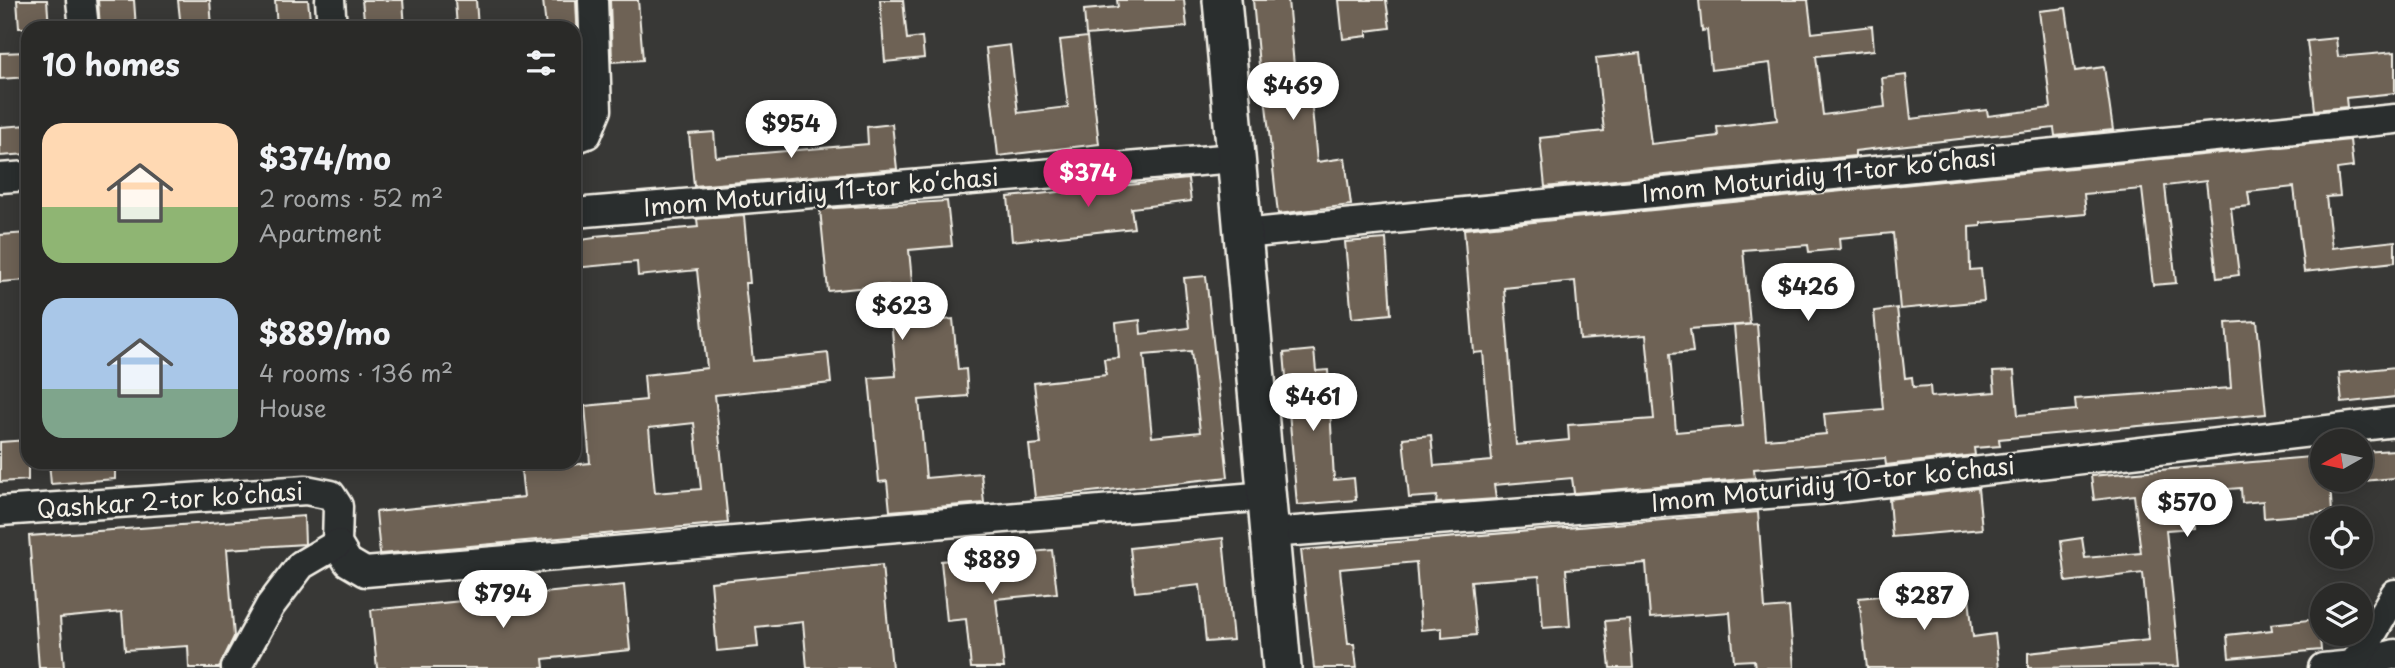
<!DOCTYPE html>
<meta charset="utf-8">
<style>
body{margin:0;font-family:"Playpen Sans",sans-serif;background:#363634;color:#f1f3f6;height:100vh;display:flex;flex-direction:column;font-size:26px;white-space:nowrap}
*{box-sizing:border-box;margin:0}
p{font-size:23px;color:#a5a7a8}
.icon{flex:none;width:38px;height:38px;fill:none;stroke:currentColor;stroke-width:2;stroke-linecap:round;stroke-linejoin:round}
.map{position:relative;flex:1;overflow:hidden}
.drawer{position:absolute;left:21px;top:21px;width:560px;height:448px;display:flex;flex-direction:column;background:#2a2a28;border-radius:21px;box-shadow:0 4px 18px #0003,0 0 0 2px #464645}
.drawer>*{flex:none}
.needle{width:46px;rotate:261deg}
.tools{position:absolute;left:2310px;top:429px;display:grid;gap:14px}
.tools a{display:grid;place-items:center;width:63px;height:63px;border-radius:50%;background:#2a2a28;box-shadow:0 4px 18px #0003,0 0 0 2px #464645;font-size:35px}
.price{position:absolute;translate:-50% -60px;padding:0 16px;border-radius:24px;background:#fff;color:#222;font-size:23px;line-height:46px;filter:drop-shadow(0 2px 4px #0008)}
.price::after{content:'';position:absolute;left:50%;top:42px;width:21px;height:16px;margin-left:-10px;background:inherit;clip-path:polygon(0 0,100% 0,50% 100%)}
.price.current{background:#db2777;color:#fff}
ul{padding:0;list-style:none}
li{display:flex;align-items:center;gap:21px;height:175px;padding:0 21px}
li span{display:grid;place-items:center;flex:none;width:196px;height:140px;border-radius:21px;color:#555}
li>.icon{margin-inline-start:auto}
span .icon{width:84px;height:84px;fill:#fffc;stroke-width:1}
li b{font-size:30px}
h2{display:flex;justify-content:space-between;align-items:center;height:84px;padding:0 21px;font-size:30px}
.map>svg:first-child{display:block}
.building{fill:#6e6254;stroke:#f4f1e8;stroke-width:2;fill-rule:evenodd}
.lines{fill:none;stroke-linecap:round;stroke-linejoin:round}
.minor-casing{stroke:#f4f1e8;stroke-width:33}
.tertiary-casing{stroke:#f4f1e8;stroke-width:42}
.minor{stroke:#2a2d2e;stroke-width:28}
.tertiary{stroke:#2a2d2e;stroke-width:37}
.labels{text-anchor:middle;stroke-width:5;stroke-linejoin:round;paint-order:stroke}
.street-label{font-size:24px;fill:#f4f1e8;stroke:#2a2d2e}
</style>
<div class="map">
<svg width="2395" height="668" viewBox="0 0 2395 668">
<rect width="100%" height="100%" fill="#383836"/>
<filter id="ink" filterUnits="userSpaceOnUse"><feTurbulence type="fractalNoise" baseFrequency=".0143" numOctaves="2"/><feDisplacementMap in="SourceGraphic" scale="14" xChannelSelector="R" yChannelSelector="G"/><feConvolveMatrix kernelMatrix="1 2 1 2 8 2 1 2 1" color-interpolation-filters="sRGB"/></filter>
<g filter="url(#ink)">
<g class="building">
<polygon points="17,0 47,0 49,28 19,28"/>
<polygon points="98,0 134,0 136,28 100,28"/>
<polygon points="178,0 210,0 212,28 181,28"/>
<polygon points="275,0 308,0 311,28 277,28"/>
<polygon points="362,0 403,0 405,28 365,28"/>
<polygon points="455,0 476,0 478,28 457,28"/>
<polygon points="543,0 576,0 579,65 574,66 574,28 546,28"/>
<polygon points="610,0 638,0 643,60 612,62"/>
<polygon points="880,0 903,0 907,39 922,37 924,58 885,62"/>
<polygon points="1117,0 1184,0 1187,27 1086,35 1084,10 1118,7"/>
<polygon points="1253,0 1288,0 1296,88 1310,87 1317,162 1345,158 1351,205 1278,214 1264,87 1261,87"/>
<polygon points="1339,0 1386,0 1390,28 1367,31 1367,36 1343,39"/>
<polygon points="1699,0 1808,0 1812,33 1872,26 1874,50 1816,56 1823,115 1885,107 1882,78 1906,75 1911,119 1987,110 1988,116 2051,108 2039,11 2066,8 2075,71 2104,67 2113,130 2055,136 2054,128 1855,151 1855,156 1545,187 1540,138 1604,131 1596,58 1640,53 1651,144 1718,136 1717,127 1777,120 1770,63 1711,70 1707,30 1702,31"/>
<polygon points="1087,37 1099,144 998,156 986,48 1010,45 1018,113 1068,107 1060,40"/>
<polygon points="2336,38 2338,57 2395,52 2395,93 2346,98 2347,107 2315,110 2307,41"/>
<polygon points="28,52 28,77 0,79 0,53"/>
<polygon points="892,124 897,169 694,186 689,134 714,132 716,157 868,144 867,127"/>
<polygon points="28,125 28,154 0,156 0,127"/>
<path d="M 2350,140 L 2353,167 L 2337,169 L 2340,196 L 2326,197 L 2332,248 L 2395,241 L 2395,262 L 2304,272 L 2294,187 L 2248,192 L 2250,206 L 2231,208 L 2239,275 L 2217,278 L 2206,181 L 2165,186 L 2176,283 L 2153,285 L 2142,189 L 2084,194 L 2086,214 L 1981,223 L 1981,226 L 1969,227 L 1970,270 L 1981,269 L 1984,301 L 1900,309 L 1893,233 L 1839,238 L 1840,249 L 1809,252 L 1808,245 L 1743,250 L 1750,324 L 1690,329 L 1693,352 L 1670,354 L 1676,432 L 1743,426 L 1734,326 L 1757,324 L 1766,439 L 1826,434 L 1824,414 L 1883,409 L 1874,311 L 1897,308 L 1905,378 L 1912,377 L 1913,387 L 1930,386 L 1931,397 L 1995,392 L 1993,372 L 2014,371 L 2018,415 L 2076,410 L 2075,399 L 2231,388 L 2226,323 L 2257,321 L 2266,414 L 1999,439 L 2000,446 L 1974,448 L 1975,455 L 1886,465 L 1885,458 L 1754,469 L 1755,478 L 1574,493 L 1572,478 L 1494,485 L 1496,499 L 1436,503 L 1437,496 L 1409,498 L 1403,438 L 1431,435 L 1434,466 L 1492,461 L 1483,352 L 1474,353 L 1464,229 ZM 1575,281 L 1580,340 L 1646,335 L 1654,419 L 1568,425 L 1569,440 L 1516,445 L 1504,288 Z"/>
<polygon points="1188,179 1191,201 1131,208 1134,228 1012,241 1008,197"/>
<polygon points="947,201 952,246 909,250 916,323 953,319 958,370 966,369 968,396 919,400 926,478 981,473 984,503 890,511 887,481 879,482 869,378 896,376 888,285 828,291 820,209"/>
<path d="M 744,216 L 750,283 L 745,283 L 753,361 L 828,353 L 831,383 L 715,395 L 728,523 L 380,554 L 376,512 L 524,497 L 521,470 L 590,463 L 585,406 L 646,400 L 644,375 L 707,368 L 697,270 L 638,276 L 637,262 L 574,268 L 574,241 L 595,238 L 595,236 L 698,227 L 697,219 ZM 694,423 L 701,489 L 655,493 L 649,428 Z"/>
<polygon points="28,233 28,280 0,282 0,235"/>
<polygon points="1386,239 1391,314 1352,318 1345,242"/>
<path d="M 1206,276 L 1228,477 L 1035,498 L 1029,445 L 1041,444 L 1034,383 L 1106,375 L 1104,359 L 1119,358 L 1116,323 L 1140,320 L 1141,334 L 1189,328 L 1184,278 ZM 1191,351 L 1200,432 L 1152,437 L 1144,355 Z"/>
<polygon points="1314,350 1316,371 1328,370 1334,480 1354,478 1356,500 1297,505 1284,353"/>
<polygon points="2395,367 2395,397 2342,403 2339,373"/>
<polygon points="28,440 28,480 0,482 0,442"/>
<polygon points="2395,450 2395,478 2330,484 2332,512 2264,518 2263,501 2242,503 2241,488 2189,492 2193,528 2166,530 2179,666 2028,668 2028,653 2149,640 2143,573 2066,582 2061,541 2082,538 2085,558 2141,553 2134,495 2094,500 2091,476 2322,456 2322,480 2361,480 2361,452"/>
<polygon points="49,462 115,462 115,479 51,484"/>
<polygon points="1978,488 1982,529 1892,537 1889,499"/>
<polygon points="1758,512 1765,609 1789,607 1794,668 1755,668 1754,660 1734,661 1730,612 1650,618 1646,563 1566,569 1570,626 1543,628 1539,576 1471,581 1476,635 1442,638 1442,628 1421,630 1416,562 1340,569 1348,644 1354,644 1357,668 1314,668 1301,550"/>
<polygon points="304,516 305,544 227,549 234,637 219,668 189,668 188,646 125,650 122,612 60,618 64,668 39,668 29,536"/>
<polygon points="1223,538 1233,640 1206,642 1200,585 1135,592 1130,548"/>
<polygon points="1052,550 1057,593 996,599 1004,668 971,668 966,619 947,621 941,561"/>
<polygon points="882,565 892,668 807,668 803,622 756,627 758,647 717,651 711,582"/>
<polygon points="624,585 630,650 543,659 544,668 377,668 371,610"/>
<polygon points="1968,587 1973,637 1995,634 1999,668 1867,668 1859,598"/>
<polygon points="1629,619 1633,668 1610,668 1605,621"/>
<polygon points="2318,619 2321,650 2229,658 2227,635 2272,630 2271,624"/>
</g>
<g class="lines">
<g class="minor-casing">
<g id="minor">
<polyline points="81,0 84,28"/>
<polyline points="330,0 332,28"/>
<polyline points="574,139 587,134 597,110 593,0"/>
<polyline points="0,178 28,176"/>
<polyline points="574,213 1235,158"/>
<polyline points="1243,234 2395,119"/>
<polyline points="0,511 306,490 331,495 338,506 337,544"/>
<polyline points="1270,533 1820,490 2395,422"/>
<polyline points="337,544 348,562 365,572 1267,496"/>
<polyline points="236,668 270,606 301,565 337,544"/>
<polyline points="2323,668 2353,665 2395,654"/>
<polyline points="2352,668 2395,594"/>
</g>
</g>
<g class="tertiary-casing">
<polyline id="tertiary" points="1222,0 1282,668"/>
</g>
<use href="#minor" class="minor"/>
<use href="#tertiary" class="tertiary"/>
</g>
</g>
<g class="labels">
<g class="street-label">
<text transform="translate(1819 176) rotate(-6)" y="8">Imom Moturidiy 11-tor koʻchasi</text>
<text transform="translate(821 193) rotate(-5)" y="8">Imom Moturidiy 11-tor koʻchasi</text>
<text transform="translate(1833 485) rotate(-6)" y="8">Imom Moturidiy 10-tor koʻchasi</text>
<text transform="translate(170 501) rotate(-4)" y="8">Qashkar 2-tor koʼchasi</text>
</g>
</g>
</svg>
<div class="tools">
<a><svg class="needle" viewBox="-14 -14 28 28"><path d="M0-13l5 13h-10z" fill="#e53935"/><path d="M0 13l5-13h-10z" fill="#a5a7a8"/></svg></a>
<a><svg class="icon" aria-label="locate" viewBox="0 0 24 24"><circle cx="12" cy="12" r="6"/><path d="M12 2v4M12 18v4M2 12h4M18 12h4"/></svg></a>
<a><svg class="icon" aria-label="layers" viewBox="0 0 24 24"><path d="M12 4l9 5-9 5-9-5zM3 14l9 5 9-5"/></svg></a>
</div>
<b class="price" style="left:1293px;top:122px">$469</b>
<b class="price" style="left:791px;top:160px">$954</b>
<b class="price current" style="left:1088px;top:209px">$374</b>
<b class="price" style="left:1808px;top:323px">$426</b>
<b class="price" style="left:902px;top:342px">$623</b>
<b class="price" style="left:1313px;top:433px">$461</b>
<b class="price" style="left:2187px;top:539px">$570</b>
<b class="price" style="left:992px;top:596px">$889</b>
<b class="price" style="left:503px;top:630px">$794</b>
<b class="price" style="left:1924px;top:632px">$287</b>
<section class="drawer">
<h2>10 homes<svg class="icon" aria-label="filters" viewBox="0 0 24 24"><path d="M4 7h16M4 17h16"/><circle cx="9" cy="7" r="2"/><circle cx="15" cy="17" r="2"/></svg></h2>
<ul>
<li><span style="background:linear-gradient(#ffd9b3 60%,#8fb573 0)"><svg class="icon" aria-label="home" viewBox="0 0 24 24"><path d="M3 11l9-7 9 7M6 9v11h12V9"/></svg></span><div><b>$374/mo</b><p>2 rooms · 52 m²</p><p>Apartment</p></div></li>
<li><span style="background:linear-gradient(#a9c7e8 65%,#7fa58c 0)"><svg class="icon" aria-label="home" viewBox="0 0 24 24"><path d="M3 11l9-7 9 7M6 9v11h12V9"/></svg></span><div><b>$889/mo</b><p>4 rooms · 136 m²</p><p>House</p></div></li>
</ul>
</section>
</div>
